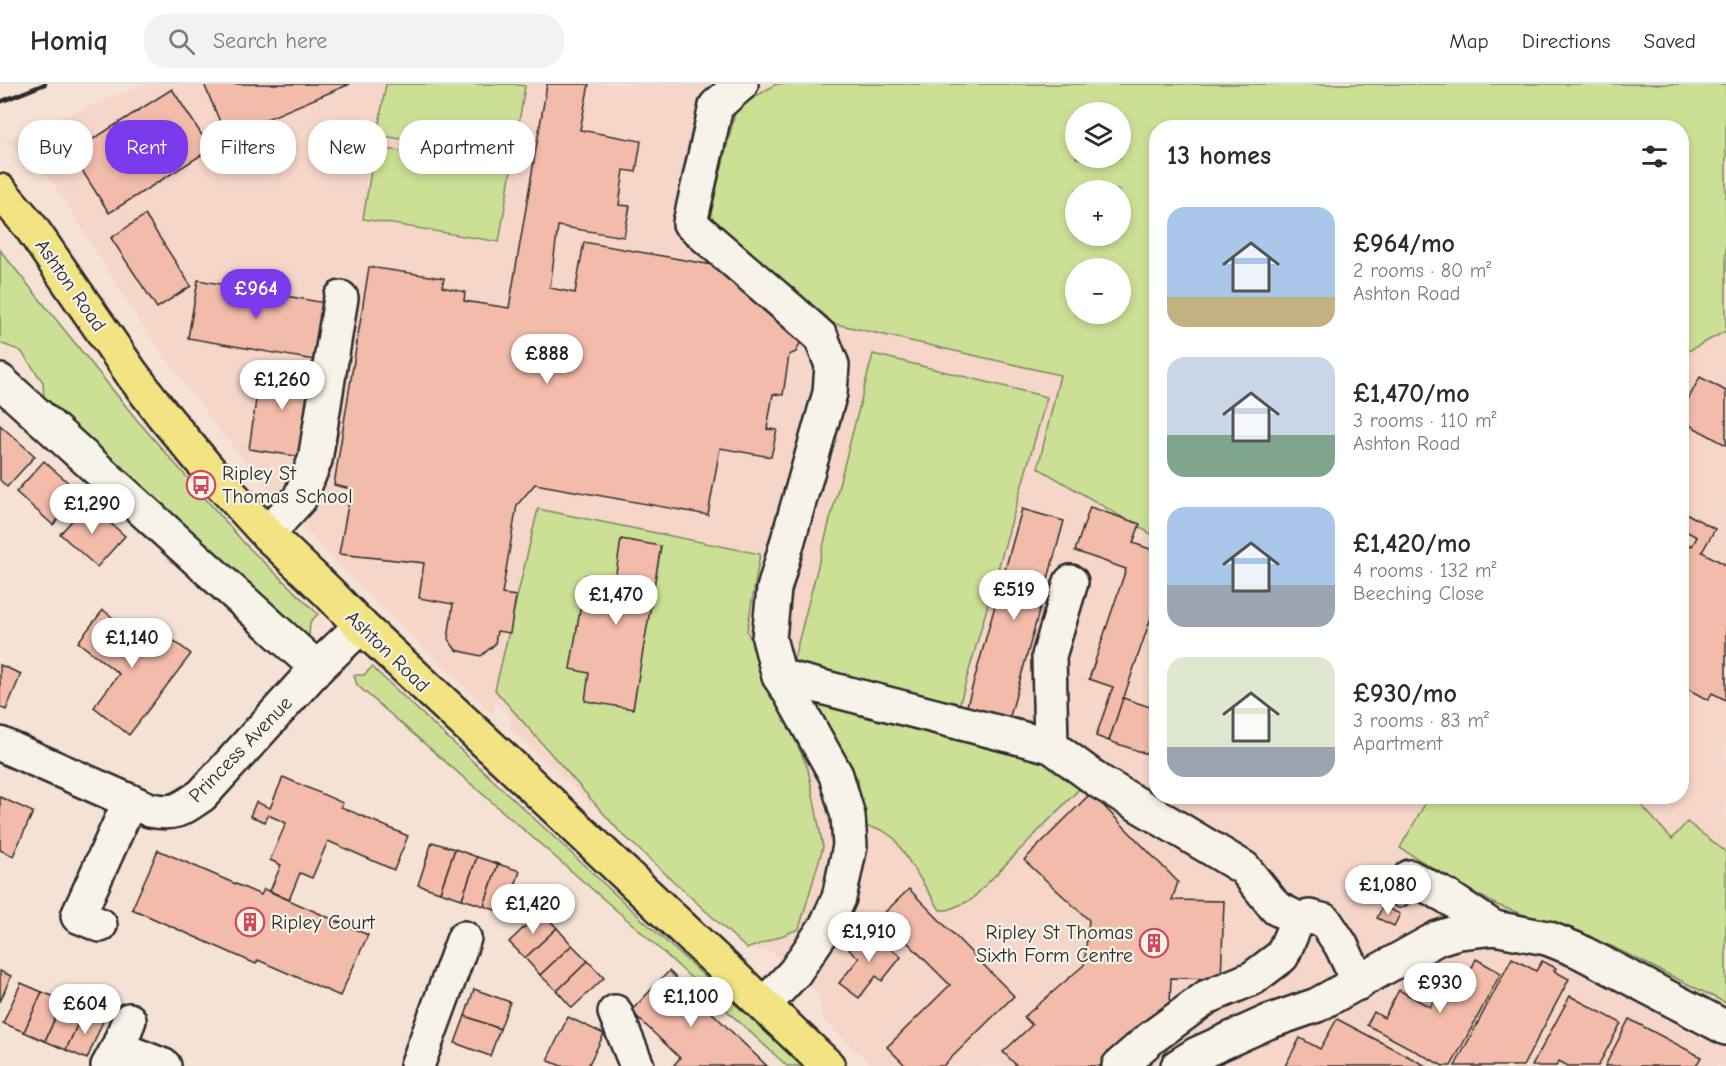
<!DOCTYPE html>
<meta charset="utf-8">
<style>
body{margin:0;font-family:"Comic Neue",sans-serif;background:#f2f2f3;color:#2b2b33;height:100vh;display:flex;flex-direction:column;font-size:22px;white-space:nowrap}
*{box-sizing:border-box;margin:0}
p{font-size:20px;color:#7c7c81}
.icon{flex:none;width:33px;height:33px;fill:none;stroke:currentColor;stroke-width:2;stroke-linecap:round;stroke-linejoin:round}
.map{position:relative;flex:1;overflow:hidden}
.side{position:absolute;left:1149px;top:36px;width:540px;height:684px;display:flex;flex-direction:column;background:#fff;border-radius:24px;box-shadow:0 3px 9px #0003}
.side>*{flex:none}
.hud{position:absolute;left:18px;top:36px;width:570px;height:54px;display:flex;gap:12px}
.controls{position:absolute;left:1065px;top:18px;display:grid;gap:12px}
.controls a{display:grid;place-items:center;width:66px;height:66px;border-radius:50%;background:#fff;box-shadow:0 3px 9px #0003;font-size:30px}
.price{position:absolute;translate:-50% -51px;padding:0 14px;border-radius:21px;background:#fff;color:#222;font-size:20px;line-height:39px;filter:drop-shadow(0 2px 3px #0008)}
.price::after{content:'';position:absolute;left:50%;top:36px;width:18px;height:14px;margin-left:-9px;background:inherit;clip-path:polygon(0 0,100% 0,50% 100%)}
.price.on{background:#7c3aed;color:#fff}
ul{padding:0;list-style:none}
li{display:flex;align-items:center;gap:18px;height:150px;padding:0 18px}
li span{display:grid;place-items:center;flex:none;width:168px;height:120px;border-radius:18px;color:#555}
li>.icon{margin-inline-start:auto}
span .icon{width:72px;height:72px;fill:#fffc;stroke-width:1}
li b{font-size:26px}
h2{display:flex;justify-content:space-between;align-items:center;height:72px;padding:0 18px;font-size:26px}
.tag{padding:0 21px;border-radius:24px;background:#fff;box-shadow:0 3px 9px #0003;font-size:21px;line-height:54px}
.tag.on{background:#7c3aed;color:#fff}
header{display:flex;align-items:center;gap:36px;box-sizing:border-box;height:84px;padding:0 30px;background:#fff;border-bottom:2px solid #e1e1e2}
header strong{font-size:28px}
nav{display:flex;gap:33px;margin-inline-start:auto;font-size:21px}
.search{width:420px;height:54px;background:#f2f2f3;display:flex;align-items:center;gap:15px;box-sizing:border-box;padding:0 21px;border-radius:24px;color:#7c7c81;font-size:22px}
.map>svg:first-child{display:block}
.built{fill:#f5d6c8;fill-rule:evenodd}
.green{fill:#cbe095;stroke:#7b8660;stroke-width:1.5;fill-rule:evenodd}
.building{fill:#f3bba9;stroke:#2b2b2b;stroke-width:1.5}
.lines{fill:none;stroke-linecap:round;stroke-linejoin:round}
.minor-casing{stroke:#2b2b2b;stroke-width:38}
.major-casing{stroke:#2b2b2b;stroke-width:38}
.minor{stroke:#f7f3e8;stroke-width:33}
.major{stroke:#f4e382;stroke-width:33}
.rail{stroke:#2b2b2b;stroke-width:4.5}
.labels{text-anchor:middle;stroke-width:4.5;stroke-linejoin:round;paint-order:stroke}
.street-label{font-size:20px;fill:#2b2b2b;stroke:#f7f3e8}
.poi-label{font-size:20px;fill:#2b2b2b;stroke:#f7f3e8;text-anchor:start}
</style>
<header>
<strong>Homiq</strong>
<div class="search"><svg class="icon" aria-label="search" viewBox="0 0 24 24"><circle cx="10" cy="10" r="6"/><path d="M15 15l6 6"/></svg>Search here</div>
<nav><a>Map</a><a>Directions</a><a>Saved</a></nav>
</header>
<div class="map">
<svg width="1726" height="982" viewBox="0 0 1726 982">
<rect width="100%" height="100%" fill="#f6e2d5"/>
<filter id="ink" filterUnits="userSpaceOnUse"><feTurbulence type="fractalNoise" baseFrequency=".0167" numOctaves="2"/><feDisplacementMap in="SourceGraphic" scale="12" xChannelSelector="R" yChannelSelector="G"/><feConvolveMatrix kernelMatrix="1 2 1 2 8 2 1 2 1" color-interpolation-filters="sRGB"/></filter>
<g filter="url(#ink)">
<path class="built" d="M 145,0 L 1726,0 L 1726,982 L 873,982 L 822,935 L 819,913 L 815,906 L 769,866 L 747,865 L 509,644 L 511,632 L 505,626 L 497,619 L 492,629 L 355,498 L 302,443 L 246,379 L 217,343 L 146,247 L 55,102 L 39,83 L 6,56 ZM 1076,28 L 1120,28 L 1120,74 L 1076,74 ZM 1156,44 L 1682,44 L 1682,712 L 1156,712 ZM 1076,106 L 1120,106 L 1120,152 L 1076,152 ZM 1076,184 L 1120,184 L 1120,230 L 1076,230 Z"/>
<g class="green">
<polygon points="386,0 513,0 525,2 513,74 377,51"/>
<path d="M 776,0 L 1726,0 L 1726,247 L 1686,268 L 1682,275 L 1682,44 L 1156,44 L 1156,453 L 1038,384 L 1060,291 L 823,237 L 708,140 L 736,25 ZM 1076,28 L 1120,28 L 1120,74 L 1076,74 ZM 1076,106 L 1120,106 L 1120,152 L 1076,152 ZM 1076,184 L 1120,184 L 1120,230 L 1076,230 Z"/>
<polygon points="375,63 511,86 499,158 363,135"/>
<polygon points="0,166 137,336 245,460 318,530 310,538 309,553 249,503 44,316 43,298 21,267 0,259"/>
<polygon points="873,270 1047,313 957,629 791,586"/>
<polygon points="538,425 760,470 747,547 808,685 823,763 799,845 747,865 619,747 495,606"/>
<polygon points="372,583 647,840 803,982 787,982 638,845 357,601 354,591 364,591"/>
<polygon points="802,610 1034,663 1086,698 971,816 948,826 940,826 895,755 882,746 863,742 858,695"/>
<polygon points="1429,713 1634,713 1672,755 1687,738 1726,768 1726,919 1611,862 1497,821 1464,803 1400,764"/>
</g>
<g class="building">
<polygon points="204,0 350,0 226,52"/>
<polygon points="547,0 589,0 580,46 641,57 636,88 624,86 619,121 630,122 624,153 558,142 550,204 575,209 584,158 718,182 799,256 800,259 796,268 789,271 783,311 773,310 767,345 777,346 771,373 720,364 708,431 535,400 517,421 502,510 516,512 510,549 497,547 495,560 481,572 456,566 448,555 453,520 419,514 424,479 339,470 351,405 334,401 369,183 444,194 442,203 465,208 464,217 509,224"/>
<polygon points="172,5 211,65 109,129 71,69"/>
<polygon points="145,131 191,202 157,224 111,154"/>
<polygon points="198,196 325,219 314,276 188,254"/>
<polygon points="261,281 315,289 302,373 249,365"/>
<polygon points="1700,293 1726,307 1726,361 1682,337 1682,327"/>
<polygon points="0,341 35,372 7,403 0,396"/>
<polygon points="44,377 81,410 53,441 16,408"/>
<polygon points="88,419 125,452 97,483 60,450"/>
<polygon points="1090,423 1140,440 1133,459 1156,467 1156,519 1109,657 1096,652 1113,603 1089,595 1126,485 1075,467"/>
<polygon points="1022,425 1064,437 1006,647 963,636"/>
<polygon points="1682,427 1715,445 1702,468 1726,481 1726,616 1712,609 1708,616 1682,602 1682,457 1692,462 1697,453 1682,445"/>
<polygon points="621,455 661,462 633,625 585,617 589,589 570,585 586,491 615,496"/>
<polygon points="103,526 146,559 157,544 191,570 129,651 94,623 119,590 78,558"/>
<polygon points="0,581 21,590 6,626 0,623"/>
<polygon points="1123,614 1156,625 1156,673 1109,657"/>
<polygon points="283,693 343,719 341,723 408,752 394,786 328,757 312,794 300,789 289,816 270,807 281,781 270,776 286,739 268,731 265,738 250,732 256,718 270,724"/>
<polygon points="1091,709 1178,798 1172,816 1224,817 1221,895 1171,894 1170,919 1107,982 1017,982 1003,968 1032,941 1024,933 1084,881 1089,836 1024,776"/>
<polygon points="0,713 33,728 13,772 0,766"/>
<polygon points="432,758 455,765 440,808 418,801"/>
<polygon points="455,765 477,773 462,815 440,808"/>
<polygon points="158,766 261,811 264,805 368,851 340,912 258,876 256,880 132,825"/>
<polygon points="477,773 498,780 484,822 462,815"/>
<polygon points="498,780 520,787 506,830 484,822"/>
<circle cx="1400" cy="814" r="10"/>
<polygon points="909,805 1014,912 943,982 906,982 887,963 950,901 881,832"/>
<polygon points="1383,822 1400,830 1394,842 1377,834"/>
<polygon points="541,827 557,844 525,874 509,858"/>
<polygon points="557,844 572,861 540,891 525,874"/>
<polygon points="866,845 901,873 882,897 876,892 859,914 839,899 859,874 849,866"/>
<polygon points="572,861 588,877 557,907 540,891"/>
<polygon points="1512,874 1536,887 1542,877 1556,884 1554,887 1569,895 1523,982 1455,982"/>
<polygon points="1476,875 1501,889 1451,982 1443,982 1367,941 1374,928 1384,934 1399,906 1430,923 1452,881 1469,890"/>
<polygon points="588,877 604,894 572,924 557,907"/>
<polygon points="0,887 11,892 0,918"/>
<polygon points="669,887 767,982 673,982 680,974 631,927"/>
<polygon points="21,899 42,908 24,948 3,939"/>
<polygon points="474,905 510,918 500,945 465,932"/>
<polygon points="42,908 63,916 45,957 24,948"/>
<polygon points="1570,912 1621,939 1598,982 1568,982 1559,977 1556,982 1532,982"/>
<polygon points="63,916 84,926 66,966 45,957"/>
<polygon points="84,926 104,935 87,975 66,966"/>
<polygon points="465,932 500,945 490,972 455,959"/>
<polygon points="568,933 604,950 588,982 561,982 547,976"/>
<polygon points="1337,935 1426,982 1285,982 1300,954 1320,965"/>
<polygon points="1629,935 1701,973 1696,982 1605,982"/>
</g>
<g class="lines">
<g class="minor-casing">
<g id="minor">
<polyline points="741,0 716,22 690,139 792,227 821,253 832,281 830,309 774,505 769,554 779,592 790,609 836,691 848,732 850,762 839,814 826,842 795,888 764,921"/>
<polyline points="0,297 317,584"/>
<polyline points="267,450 300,414 315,376 341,214"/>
<polyline points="779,592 1051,662 1100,698 1244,784 1276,824 1298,835 1310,833 1325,837 1341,861 1359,899"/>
<path d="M 0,660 L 150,726 C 176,731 182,725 202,711 L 317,584 L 361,542"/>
<polyline points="1051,662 1049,572 1071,498"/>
<polyline points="1410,793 1446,812 1494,844"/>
<polyline points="100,841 78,832 130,717"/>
<polyline points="615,928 637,982"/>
<polyline points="118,964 129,936"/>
<polyline points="108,982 118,964 164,982"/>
<polyline points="417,982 464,854"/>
<polyline points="1119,982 1151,954 1207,913 1253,894 1282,872 1298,835"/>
<polyline points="1178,982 1197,970 1268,938 1317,921 1438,854 1458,848 1494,844 1547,854 1577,866 1726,944"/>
</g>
</g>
<g class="major-casing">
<polyline id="major" points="0,107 30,142 132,290 163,331 213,391 267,450 328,508 361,542 506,677 828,982"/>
</g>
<use href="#minor" class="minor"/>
<use href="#major" class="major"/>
<polyline class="rail" points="0,18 45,0"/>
</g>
</g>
<defs>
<g id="bus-ring" transform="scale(1.5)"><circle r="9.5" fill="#f7f3e8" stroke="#d1495b" stroke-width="1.5"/><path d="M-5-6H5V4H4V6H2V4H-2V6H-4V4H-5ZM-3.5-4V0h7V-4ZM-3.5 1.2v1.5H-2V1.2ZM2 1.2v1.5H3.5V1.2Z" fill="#d1495b"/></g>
<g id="building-ring" transform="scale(1.5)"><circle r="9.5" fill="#f7f3e8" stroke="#d1495b" stroke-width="1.5"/><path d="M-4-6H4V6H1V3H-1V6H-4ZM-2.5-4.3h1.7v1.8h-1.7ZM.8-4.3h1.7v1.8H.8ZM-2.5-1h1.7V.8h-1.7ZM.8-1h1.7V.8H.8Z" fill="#d1495b"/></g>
</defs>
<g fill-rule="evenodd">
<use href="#bus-ring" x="201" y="401"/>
<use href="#building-ring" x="250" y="838"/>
<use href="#building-ring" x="1154" y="859"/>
</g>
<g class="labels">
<g class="street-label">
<text transform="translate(71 201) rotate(55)" y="7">Ashton Road</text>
<text transform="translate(388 567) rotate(44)" y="7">Ashton Road</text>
<text transform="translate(240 665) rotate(-46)" y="7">Princess Avenue</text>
</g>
<g class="poi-label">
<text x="222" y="396">Ripley St<tspan x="222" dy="23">Thomas School</tspan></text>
<text x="271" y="845">Ripley Court</text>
<text x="1133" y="855" text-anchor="end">Ripley St Thomas<tspan x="1133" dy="23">Sixth Form Centre</tspan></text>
</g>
</g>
</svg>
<div class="controls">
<a><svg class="icon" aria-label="layers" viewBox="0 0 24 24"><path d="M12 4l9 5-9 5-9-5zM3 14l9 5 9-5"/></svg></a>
<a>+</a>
<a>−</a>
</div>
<b class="price on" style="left:256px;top:236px">£964</b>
<b class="price" style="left:547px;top:301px">£888</b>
<b class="price" style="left:282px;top:327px">£1,260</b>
<b class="price" style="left:92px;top:451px">£1,290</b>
<b class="price" style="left:1014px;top:537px">£519</b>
<b class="price" style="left:616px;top:542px">£1,470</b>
<b class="price" style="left:132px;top:585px">£1,140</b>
<b class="price" style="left:1388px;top:832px">£1,080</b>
<b class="price" style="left:533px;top:851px">£1,420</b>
<b class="price" style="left:869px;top:879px">£1,910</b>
<b class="price" style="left:1440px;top:930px">£930</b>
<b class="price" style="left:691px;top:944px">£1,100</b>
<b class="price" style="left:85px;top:951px">£604</b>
<div class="hud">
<a class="tag">Buy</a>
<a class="tag on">Rent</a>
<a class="tag">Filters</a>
<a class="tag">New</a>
<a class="tag">Apartment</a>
</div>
<section class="side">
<h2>13 homes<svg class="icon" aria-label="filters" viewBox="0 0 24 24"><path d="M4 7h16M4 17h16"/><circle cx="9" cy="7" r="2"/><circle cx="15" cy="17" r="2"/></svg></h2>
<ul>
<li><span style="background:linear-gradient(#a9c7e8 75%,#c2b280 0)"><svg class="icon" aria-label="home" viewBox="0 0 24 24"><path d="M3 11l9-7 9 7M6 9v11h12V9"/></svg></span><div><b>£964/mo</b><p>2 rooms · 80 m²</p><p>Ashton Road</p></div></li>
<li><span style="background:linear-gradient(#c9d6e8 65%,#7fa58c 0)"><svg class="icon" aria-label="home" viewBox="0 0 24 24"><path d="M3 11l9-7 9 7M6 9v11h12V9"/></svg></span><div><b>£1,470/mo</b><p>3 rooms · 110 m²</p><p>Ashton Road</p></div></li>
<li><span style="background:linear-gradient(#a9c7e8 65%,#9aa5b1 0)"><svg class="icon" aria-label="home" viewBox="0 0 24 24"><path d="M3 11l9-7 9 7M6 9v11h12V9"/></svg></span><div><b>£1,420/mo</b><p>4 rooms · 132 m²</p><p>Beeching Close</p></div></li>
<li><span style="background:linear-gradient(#dfe7d0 75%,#9aa5b1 0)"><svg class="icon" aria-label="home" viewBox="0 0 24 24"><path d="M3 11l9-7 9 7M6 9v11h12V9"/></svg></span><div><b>£930/mo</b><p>3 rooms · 83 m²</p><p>Apartment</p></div></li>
</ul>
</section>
</div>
